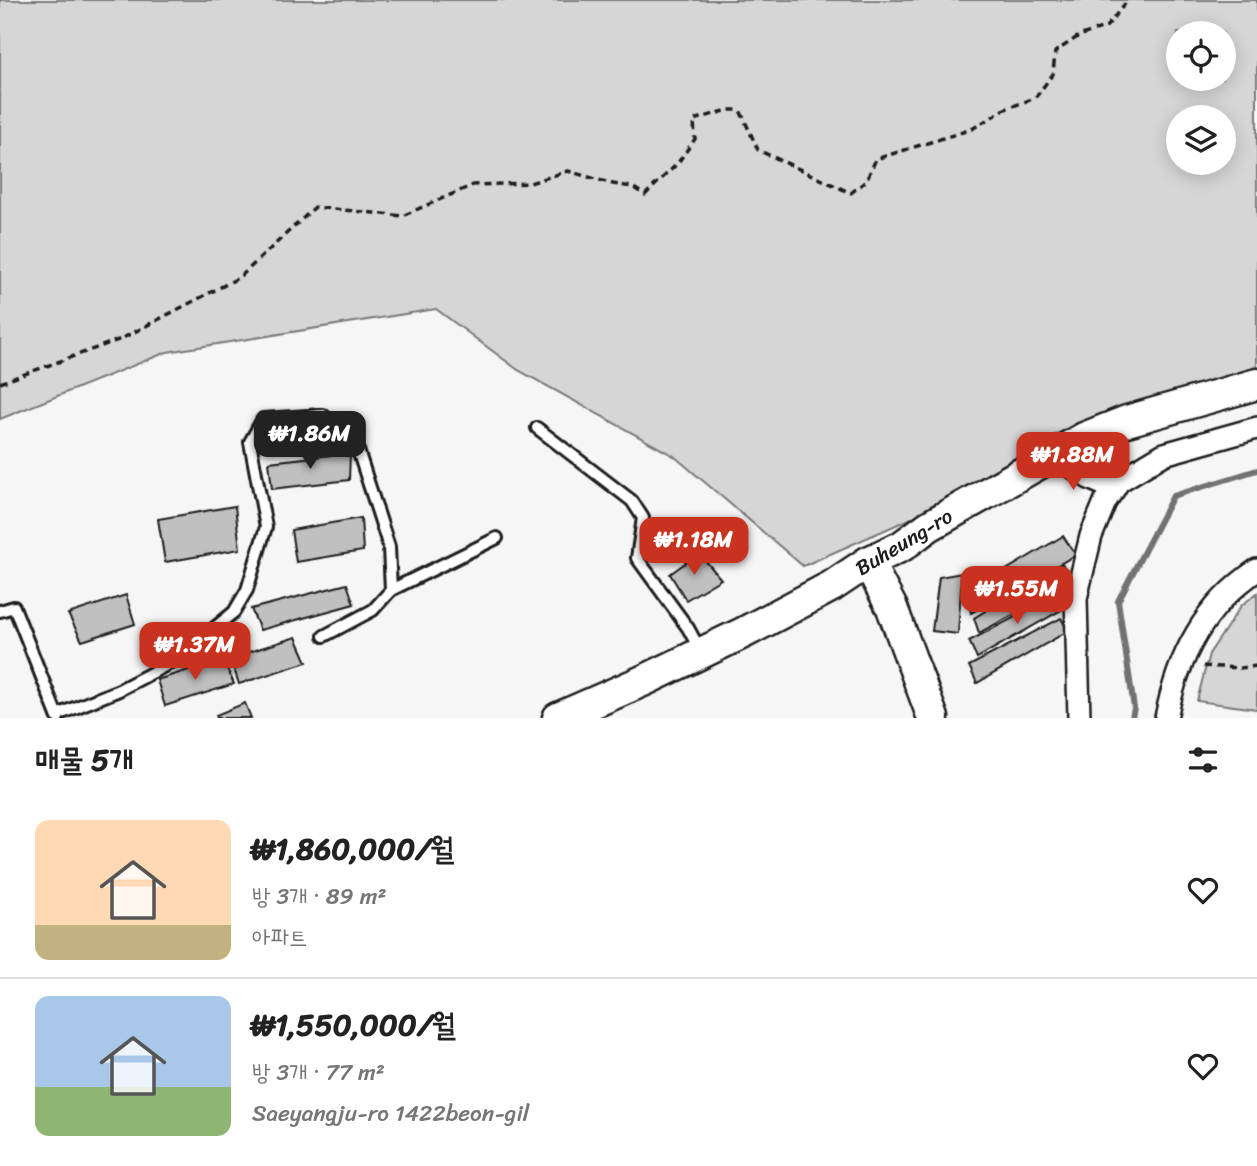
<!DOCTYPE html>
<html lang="ko">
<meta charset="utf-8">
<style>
body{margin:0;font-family:Sriracha,"Poor Story",sans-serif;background:#f6f6f6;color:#222;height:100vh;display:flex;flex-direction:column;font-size:26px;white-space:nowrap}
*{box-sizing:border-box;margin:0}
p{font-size:23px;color:#767676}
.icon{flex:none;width:38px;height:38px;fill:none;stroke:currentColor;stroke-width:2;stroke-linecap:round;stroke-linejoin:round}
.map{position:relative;height:718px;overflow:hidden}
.details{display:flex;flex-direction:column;background:#fff;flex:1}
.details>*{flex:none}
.buttons{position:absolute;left:1166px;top:21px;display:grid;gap:14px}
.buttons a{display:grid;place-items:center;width:70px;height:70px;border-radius:50%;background:#fff;box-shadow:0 4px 18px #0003;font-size:35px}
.price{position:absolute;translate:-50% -60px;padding:0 16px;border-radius:14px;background:#c8321e;color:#fff;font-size:23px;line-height:46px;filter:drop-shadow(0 2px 4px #0008)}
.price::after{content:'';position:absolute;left:50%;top:42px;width:21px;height:16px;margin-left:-10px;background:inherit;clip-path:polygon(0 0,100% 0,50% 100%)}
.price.selected{background:#222;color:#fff}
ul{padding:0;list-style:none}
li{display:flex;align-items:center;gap:21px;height:175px;padding:0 35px}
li+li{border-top:2px solid #e0e0e0}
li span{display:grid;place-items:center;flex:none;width:196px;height:140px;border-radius:14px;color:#555}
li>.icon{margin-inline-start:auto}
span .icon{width:84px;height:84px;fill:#fffc;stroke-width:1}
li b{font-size:30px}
h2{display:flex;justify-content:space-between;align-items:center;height:84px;padding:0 35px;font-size:30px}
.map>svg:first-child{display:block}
.green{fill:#d6d6d6;stroke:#797979;stroke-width:2;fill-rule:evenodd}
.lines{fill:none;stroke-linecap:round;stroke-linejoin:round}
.stream{stroke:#727272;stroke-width:6}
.building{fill:#c0c0c0;stroke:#1c1c1c;stroke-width:2}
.lane-casing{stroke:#1c1c1c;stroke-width:16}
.street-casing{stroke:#1c1c1c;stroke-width:26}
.secondary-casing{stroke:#1c1c1c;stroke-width:35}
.path{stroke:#1c1c1c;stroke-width:3.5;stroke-dasharray:7 5;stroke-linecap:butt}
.lane{stroke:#fff;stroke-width:10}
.street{stroke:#fff;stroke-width:21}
.secondary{stroke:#fff;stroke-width:30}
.labels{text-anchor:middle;stroke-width:7;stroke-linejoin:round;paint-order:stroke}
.street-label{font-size:21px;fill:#1c1c1c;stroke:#fff}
</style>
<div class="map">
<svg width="1257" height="718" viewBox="0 0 1257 718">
<rect width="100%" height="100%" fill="#f6f6f6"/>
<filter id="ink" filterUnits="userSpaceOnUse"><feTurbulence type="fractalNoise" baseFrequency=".0143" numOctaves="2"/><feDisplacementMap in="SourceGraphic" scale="14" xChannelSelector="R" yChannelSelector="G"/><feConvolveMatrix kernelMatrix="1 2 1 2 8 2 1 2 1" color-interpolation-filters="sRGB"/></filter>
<g filter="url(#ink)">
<g class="green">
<path d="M 0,0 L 1257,0 L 1257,366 L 803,566 L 674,456 L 518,370 L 436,309 L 167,352 L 0,419 ZM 1178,33 L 1223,33 L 1223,79 L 1178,79 ZM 1178,117 L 1223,117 L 1223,163 L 1178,163 Z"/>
<polygon points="1257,593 1257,709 1197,701 1209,654 1241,606"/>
</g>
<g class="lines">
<polyline class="stream" points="1132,718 1134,708 1118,601 1173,496 1257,470"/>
</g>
<g class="building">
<polygon points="350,453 349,480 272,489 269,462"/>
<polygon points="235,506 240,549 165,562 158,519"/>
<polygon points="361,518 363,551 296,562 291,530"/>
<polygon points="1063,536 1076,555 971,613 966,594"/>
<polygon points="699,553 721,579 686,600 670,574"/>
<polygon points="1062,564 1075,582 979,633 974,618"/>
<polygon points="962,573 958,634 932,631 939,577"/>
<polygon points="347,584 354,604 260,630 251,609"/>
<polygon points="1061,593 1068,606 977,658 969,641"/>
<polygon points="126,595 135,624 82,641 68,614"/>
<polygon points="1061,618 1068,631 977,683 969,666"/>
<polygon points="296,637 307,662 239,684 230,658"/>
<polygon points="223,659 234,684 165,706 157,680"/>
<polygon points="245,703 251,718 217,718 216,715"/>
</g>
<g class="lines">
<g class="lane-casing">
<g id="lane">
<polyline points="537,428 632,501 643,518 637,558 688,628 701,652"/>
<polyline points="391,590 497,538"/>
<polyline points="0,611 14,607 58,718"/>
<polyline points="57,715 119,690 174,661 234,612 247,590 266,527 250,442 263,419 323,415 356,444 389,547 391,590 373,610 324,636"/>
</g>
</g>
<g class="street-casing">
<g id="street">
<polyline points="1054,455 1089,478 1114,489"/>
<polyline points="1079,718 1076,598 1091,536 1105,502 1119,481 1164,454 1257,428"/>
<path d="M 1166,718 C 1178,656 1204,606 1257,570"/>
</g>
</g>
<g class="secondary-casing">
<g id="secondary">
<polyline points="868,562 892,608 933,718"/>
<polyline points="558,718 645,680 743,633 832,586 868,562 902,546 929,526 1084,438 1127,421 1257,384"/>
</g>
</g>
<g class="path">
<polyline points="0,383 121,339 240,277 315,207 402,216 473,185 530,183 568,171 613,184 632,187 645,195 677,164 695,139 694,120 728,110 740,110 758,150 851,193 866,181 876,159 972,129 1005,109 1035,98 1053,74 1055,52 1079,36 1107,26 1128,0"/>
<polyline points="1203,666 1240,668 1257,666"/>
</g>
<use href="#lane" class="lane"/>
<use href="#street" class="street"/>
<use href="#secondary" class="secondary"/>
</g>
</g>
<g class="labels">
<g class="street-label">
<text transform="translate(904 542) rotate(-31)" y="7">Buheung-ro</text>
</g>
</g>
</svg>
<div class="buttons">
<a><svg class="icon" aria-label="locate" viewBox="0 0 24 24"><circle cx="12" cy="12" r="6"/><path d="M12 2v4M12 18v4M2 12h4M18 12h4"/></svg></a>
<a><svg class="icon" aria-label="layers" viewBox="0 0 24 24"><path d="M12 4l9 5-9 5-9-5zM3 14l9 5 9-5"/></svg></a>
</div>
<b class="price selected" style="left:310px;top:471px">₩1.86M</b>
<b class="price" style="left:1073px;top:492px">₩1.88M</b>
<b class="price" style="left:694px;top:577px">₩1.18M</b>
<b class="price" style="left:1017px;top:626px">₩1.55M</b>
<b class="price" style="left:195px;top:682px">₩1.37M</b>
</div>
<section class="details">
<h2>매물 5개<svg class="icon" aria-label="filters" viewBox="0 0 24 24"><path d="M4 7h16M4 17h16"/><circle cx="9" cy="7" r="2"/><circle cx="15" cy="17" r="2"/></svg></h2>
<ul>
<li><span style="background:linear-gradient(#ffd9b3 75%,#c2b280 0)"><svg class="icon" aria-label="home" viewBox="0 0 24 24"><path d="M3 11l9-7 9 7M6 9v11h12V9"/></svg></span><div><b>₩1,860,000/월</b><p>방 3개 · 89 m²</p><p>아파트</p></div><svg class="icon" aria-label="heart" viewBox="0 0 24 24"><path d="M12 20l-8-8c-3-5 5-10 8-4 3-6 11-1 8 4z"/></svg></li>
<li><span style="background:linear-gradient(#a9c7e8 65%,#8fb573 0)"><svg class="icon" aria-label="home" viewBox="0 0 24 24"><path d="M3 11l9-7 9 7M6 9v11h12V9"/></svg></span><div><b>₩1,550,000/월</b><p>방 3개 · 77 m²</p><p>Saeyangju-ro 1422beon-gil</p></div><svg class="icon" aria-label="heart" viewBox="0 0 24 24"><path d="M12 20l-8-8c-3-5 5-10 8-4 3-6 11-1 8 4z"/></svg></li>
</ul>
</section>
